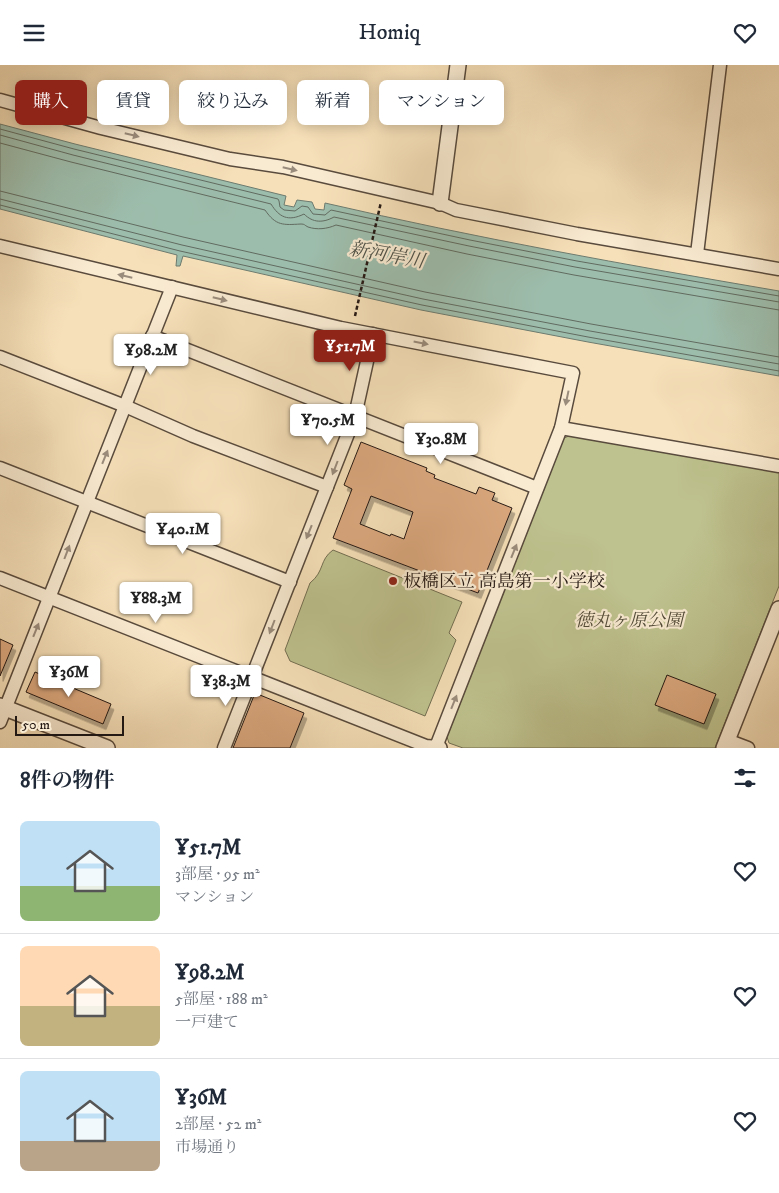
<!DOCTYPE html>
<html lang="ja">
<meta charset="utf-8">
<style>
body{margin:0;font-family:"IM FELL DW Pica","Noto Serif JP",serif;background:#f6f6f7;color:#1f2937;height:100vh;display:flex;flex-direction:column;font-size:19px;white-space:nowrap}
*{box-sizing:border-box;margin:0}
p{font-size:16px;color:#747a83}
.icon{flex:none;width:28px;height:28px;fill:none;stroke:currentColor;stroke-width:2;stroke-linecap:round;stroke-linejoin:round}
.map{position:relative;height:683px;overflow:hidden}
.drawer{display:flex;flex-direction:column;background:#fff;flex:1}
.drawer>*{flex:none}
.banner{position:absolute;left:15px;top:15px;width:500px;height:45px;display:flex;gap:10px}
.scale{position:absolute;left:15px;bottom:12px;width:109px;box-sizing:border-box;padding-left:5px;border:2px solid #251914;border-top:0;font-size:14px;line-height:18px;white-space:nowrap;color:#251914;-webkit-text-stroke:4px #f9ebd2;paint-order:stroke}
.price{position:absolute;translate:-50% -42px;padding:0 11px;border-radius:5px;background:#fff;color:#222;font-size:16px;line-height:32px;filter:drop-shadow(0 1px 2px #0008)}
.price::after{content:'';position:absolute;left:50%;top:30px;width:15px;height:11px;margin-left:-8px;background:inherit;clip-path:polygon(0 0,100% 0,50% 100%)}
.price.on{background:#8f2418;color:#fff}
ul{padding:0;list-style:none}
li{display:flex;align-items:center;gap:15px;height:125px;padding:0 20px}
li+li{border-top:1px solid #e0e1e3}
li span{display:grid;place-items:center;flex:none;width:140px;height:100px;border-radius:8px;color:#555}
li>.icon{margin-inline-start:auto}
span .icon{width:60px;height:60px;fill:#fffc;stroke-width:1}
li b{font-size:21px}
h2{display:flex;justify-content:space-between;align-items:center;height:60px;padding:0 20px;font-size:21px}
.tag{padding:0 18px;border-radius:8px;background:#fff;box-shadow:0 2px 12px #0003;font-size:18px;line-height:45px}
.tag.on{background:#8f2418;color:#fff}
header{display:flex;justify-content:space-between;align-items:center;height:65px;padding:0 20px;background:#fff;font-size:22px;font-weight:600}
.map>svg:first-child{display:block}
.green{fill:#bec28e;stroke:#726e51}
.water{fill:#9dbdac;stroke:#6d7b6f}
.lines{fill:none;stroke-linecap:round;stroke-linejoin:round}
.shore{stroke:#616b60;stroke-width:1}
.building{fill:#dba87e;stroke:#251914;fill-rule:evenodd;filter:url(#shadow)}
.minor-casing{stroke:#594b3d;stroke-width:15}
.tertiary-casing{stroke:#594b3d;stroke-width:18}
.path{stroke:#251914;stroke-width:2.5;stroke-dasharray:4 2.5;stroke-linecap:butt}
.minor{stroke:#f9ebd2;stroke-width:12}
.tertiary{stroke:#f9ebd2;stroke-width:15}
.oneway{fill:#9a8c7c}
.poi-dot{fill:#8f2418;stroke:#f9ebd2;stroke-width:2}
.labels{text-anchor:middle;stroke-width:4.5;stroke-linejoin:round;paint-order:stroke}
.poi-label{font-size:18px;fill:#251914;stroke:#f9ebd2;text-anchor:start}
.park-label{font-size:18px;font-style:italic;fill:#534c39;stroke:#f9ebd2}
.water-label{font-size:19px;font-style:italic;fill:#4f5249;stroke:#f9ebd2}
</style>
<header><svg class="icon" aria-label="menu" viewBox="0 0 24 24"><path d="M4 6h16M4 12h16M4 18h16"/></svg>Homiq<svg class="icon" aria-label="heart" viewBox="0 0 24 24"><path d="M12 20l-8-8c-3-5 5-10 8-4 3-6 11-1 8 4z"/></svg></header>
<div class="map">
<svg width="779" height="683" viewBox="0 0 779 683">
<defs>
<filter id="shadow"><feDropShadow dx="3" dy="5.5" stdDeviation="0" flood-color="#0004"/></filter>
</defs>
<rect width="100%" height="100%" fill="#f6e0b9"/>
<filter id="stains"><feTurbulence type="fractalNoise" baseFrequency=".004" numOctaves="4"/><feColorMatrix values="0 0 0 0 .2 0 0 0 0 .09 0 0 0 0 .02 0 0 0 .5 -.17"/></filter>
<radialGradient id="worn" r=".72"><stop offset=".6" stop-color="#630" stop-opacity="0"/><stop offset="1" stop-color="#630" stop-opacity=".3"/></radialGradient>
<g class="green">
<polygon points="569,371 779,406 779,521 715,683 463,683 449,678 447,672 564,373"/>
<path d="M 333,485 L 462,537 L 449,568 L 456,575 L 425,651 L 290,596 L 285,585 L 310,518 C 325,506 319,495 333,485 Z"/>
</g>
<path class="water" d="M 0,59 L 75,79 L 286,131 L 284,140 L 294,142 L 297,135 L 312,137 L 315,144 L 324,145 L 325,138 C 476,173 627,200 779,226 L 779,311 L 588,277 L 421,245 L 183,191 L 180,201 L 176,201 L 177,190 L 0,144 Z"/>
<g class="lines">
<g class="shore">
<polyline points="0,64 74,84 278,134 279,136 280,142 284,145 295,146 302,141 308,142 313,149 325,150 331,145 470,175 577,196 779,231"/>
<path d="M 0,70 L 73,90 L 271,139 C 279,152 288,157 304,149 C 313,158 323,158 334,152 L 469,181 L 575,202 L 779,237"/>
<path d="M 0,78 L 71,97 L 265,145 C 276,161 283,160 301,159 C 305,159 304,160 308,162 C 317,165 327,164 336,160 L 467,189 L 574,210 L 779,245"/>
<polyline points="0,126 183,172 425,227 591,259 779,292"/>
<polyline points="0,134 182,180 423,234 590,266 779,299"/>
<polyline points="0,140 180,186 422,240 588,272 779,306"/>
</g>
</g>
<g class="building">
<path d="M 361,377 L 427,403 L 426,406 L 435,410 L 434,413 L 476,429 L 479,422 L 495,428 L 492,435 L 512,443 L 478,528 L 333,473 L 352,424 L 344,420 ZM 371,431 L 413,447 L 404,474 L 391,469 L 390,471 L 360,459 Z"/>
<polygon points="0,574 13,580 0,611"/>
<polygon points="35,607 111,639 103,659 26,627"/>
<polygon points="667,610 716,629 704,659 655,640"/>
<polygon points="255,628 304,648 290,683 233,683"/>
</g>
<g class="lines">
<g class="minor-casing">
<g id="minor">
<polyline points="0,35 101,63 230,94 283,102 440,138 456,145 577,169 779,204"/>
<polyline points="0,181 341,263 573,308 561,363 436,682 426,681 0,513"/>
<polyline points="697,189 720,0"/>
<polyline points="152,271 537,423"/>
<polyline points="0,292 125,341 193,371 327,422"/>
<polyline points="561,363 779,401"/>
<polyline points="0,403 290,517"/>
<polyline points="0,657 172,222"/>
<polyline points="727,675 748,683"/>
<polyline points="224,683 355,351 373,269"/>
</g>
</g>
<g class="tertiary-casing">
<g id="tertiary">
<polyline points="440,138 458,0"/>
<polyline points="0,641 107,683"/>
<polyline points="436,682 439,683"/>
<polyline points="724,683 779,544"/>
</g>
</g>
<polyline class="path" points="355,251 381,137"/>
<use href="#minor" class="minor"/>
<use href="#tertiary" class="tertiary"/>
</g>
<defs><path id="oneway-solid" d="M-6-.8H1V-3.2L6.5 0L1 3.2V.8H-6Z" transform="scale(1.25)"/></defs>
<g class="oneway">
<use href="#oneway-solid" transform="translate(132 70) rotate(14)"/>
<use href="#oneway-solid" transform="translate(290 104) rotate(13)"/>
<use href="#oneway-solid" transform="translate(125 211) rotate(-167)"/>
<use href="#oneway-solid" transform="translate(220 234) rotate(14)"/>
<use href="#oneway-solid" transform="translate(421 278) rotate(11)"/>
<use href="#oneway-solid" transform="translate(567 333) rotate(102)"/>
<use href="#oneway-solid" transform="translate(105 392) rotate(-68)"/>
<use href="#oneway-solid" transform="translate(335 403) rotate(111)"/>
<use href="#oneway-solid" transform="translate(309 467) rotate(112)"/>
<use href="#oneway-solid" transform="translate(514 486) rotate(-68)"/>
<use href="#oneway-solid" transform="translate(67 487) rotate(-69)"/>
<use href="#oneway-solid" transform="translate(272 562) rotate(111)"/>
<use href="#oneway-solid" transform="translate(36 565) rotate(-68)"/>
<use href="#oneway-solid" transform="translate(454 637) rotate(-68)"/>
</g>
<circle class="poi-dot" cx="393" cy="516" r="5"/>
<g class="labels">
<g class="poi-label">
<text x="403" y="522">板橋区立 高島第一小学校</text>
</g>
<g class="park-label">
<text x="629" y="561">徳丸ヶ原公園</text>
</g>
<g class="water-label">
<text transform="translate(387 189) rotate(10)" y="7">新河岸川</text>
</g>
</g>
<rect width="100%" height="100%" filter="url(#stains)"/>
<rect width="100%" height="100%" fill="url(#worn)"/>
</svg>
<div class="scale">50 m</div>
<b class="price on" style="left:350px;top:307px">¥51.7M</b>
<b class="price" style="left:151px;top:311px">¥98.2M</b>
<b class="price" style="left:328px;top:381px">¥70.5M</b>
<b class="price" style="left:441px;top:400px">¥30.8M</b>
<b class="price" style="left:183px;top:490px">¥40.1M</b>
<b class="price" style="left:156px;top:559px">¥88.3M</b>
<b class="price" style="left:69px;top:633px">¥36M</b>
<b class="price" style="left:226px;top:642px">¥38.3M</b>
<div class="banner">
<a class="tag on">購入</a>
<a class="tag">賃貸</a>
<a class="tag">絞り込み</a>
<a class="tag">新着</a>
<a class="tag">マンション</a>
</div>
</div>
<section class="drawer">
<h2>8件の物件<svg class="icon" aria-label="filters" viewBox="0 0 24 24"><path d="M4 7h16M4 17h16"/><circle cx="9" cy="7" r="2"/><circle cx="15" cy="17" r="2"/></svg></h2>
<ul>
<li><span style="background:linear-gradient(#bfe0f5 65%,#8fb573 0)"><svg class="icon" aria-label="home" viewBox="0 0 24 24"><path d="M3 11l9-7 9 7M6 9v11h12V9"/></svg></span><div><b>¥51.7M</b><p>3部屋 · 95 m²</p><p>マンション</p></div><svg class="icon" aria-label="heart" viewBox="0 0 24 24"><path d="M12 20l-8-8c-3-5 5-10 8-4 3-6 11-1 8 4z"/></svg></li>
<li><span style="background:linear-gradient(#ffd9b3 60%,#c2b280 0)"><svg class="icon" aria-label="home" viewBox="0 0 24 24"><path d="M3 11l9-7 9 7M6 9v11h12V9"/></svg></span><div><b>¥98.2M</b><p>5部屋 · 188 m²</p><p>一戸建て</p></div><svg class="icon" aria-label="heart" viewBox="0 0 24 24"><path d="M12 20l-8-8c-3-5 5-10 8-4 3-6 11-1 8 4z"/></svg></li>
<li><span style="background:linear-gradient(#bfe0f5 70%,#b9a48a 0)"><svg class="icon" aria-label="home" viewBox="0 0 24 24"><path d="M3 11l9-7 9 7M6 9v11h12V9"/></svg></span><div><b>¥36M</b><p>2部屋 · 52 m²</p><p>市場通り</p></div><svg class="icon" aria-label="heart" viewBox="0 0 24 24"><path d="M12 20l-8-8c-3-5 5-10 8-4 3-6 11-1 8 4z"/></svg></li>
</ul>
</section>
